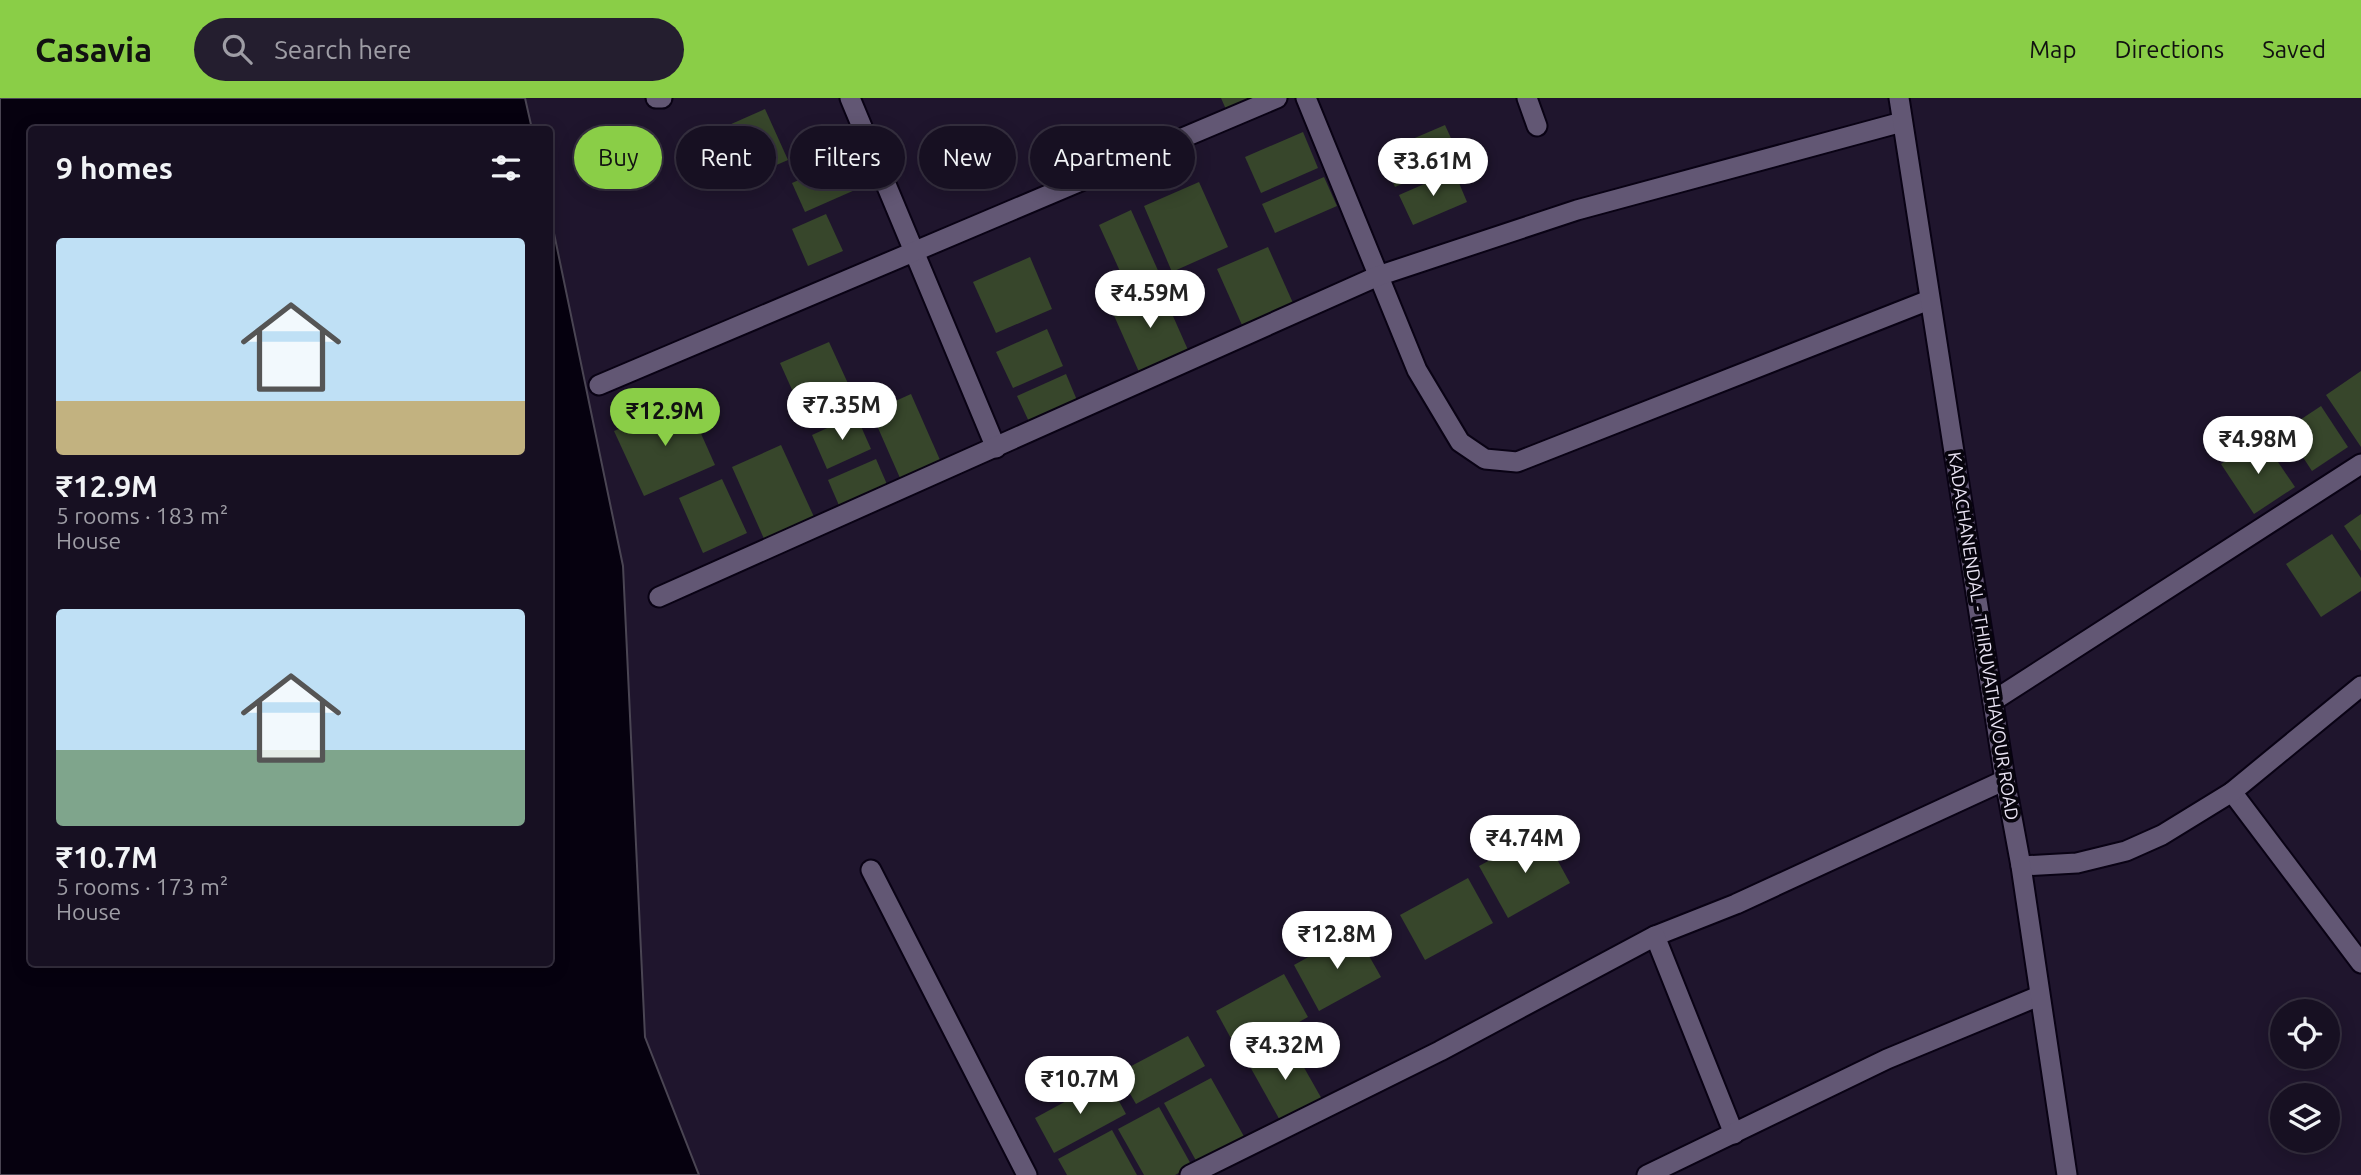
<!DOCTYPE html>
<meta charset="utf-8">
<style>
body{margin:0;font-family:Ubuntu,sans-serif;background:#241e2f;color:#f1f3f6;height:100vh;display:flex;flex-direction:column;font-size:26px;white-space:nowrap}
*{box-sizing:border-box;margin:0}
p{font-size:23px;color:#9e9da5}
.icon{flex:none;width:38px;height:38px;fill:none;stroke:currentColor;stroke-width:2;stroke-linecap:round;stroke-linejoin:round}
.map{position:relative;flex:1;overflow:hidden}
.sheet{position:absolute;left:28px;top:28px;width:525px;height:840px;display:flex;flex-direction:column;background:#171022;border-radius:7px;box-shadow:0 4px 18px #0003,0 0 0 2px #363040}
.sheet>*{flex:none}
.banner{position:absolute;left:574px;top:28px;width:665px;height:63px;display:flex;gap:14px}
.buttons{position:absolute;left:2270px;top:901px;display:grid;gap:14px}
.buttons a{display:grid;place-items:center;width:70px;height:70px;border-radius:50%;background:#171022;box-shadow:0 4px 18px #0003,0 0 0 2px #363040;font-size:35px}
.price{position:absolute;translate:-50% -60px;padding:0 16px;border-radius:24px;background:#fff;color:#222;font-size:23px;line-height:46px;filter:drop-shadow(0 2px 4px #0008)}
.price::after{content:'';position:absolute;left:50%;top:42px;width:21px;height:16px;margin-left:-10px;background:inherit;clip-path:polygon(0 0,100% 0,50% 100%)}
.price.on{background:#8ace47;color:#111}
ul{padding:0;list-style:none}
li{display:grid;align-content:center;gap:14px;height:371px;padding:0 28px}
li span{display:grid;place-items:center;height:217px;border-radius:7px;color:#555}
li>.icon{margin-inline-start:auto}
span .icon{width:126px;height:126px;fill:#fffc;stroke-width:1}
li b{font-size:30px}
h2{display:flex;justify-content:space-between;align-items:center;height:84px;padding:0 28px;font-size:30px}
.pill{padding:0 24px;border-radius:32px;background:#171022;box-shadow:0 4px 18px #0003,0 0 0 2px #363040;font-size:24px;line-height:63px}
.pill.on{background:#8ace47;color:#111}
header{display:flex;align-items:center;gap:42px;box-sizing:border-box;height:98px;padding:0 35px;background:#8ace47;color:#111}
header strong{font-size:33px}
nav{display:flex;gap:38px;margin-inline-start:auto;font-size:24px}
.search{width:490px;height:63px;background:#241e2f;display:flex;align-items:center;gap:18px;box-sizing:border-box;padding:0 24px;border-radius:38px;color:#9e9da5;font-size:26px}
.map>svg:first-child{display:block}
.water{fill:#06010f;stroke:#4a4553;stroke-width:2}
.building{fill:#37462b}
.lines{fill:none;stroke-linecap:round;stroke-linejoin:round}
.service-casing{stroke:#090214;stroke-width:23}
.minor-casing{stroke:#090214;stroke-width:23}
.secondary-casing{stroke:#090214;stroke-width:23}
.service{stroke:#625774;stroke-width:19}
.minor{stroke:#625774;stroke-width:19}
.secondary{stroke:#625774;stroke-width:19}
.labels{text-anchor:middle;stroke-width:7;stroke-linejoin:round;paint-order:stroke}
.street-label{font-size:18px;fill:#e9e3f3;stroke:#07040d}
</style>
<header>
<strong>Casavia</strong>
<div class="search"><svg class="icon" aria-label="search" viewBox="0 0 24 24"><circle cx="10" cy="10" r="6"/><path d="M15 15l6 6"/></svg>Search here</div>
<nav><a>Map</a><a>Directions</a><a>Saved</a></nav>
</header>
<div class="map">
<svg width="2361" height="1077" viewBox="0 0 2361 1077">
<rect width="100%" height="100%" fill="#1f152d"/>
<polygon class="water" points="0,0 525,0 532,31 32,32 32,864 550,864 550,116 623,468 645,939 699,1077 0,1077"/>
<g class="building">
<polygon points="1221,0 1265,0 1228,16"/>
<polygon points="765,11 788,62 751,78 729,27"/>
<polygon points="715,26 734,68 703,82 684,39"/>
<polygon points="1445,27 1460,60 1395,89 1380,55"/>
<polygon points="1303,34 1318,70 1261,95 1245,59"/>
<polygon points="851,59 864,88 805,114 792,85"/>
<polygon points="1454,73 1467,104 1413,127 1399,97"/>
<polygon points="1324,79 1337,108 1275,135 1262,106"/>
<polygon points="1199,84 1228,149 1172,174 1144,108"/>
<polygon points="1131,112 1160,177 1128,191 1099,127"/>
<polygon points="826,116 843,153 808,168 792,131"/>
<polygon points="1268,149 1293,205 1242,227 1217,171"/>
<polygon points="1030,159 1052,211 996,235 973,184"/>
<polygon points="1161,191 1188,252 1139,274 1112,213"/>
<polygon points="1047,231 1063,268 1013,290 996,254"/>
<polygon points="829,244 856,303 807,325 780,265"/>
<polygon points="2361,273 2361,349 2326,297"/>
<polygon points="1066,276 1079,307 1031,328 1017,298"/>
<polygon points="911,296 940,362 900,380 871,314"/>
<polygon points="686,302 715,367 644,398 614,333"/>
<polygon points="2321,308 2348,349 2312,373 2285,332"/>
<polygon points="856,317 871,351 827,371 812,337"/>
<polygon points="2261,339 2295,389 2254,416 2221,366"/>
<polygon points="781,347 815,421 765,443 732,369"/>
<polygon points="876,361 889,391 841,412 828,382"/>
<polygon points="722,381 747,435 703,455 679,400"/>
<polygon points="2361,416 2361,453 2344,428"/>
<polygon points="2332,436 2361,480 2361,493 2321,519 2286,466"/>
<polygon points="1542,734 1570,785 1508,820 1479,768"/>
<polygon points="1468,780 1493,825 1425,862 1400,817"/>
<polygon points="1355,833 1381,879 1319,913 1294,867"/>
<polygon points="1284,876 1308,919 1240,957 1216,913"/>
<polygon points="1188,938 1205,968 1136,1006 1118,975"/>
<polygon points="1289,943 1323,1003 1282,1026 1248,965"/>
<polygon points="1211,980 1246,1042 1199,1068 1164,1005"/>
<polygon points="1107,981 1126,1016 1054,1055 1035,1020"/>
<polygon points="1159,1009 1192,1068 1175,1077 1144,1077 1118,1031"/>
<polygon points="1112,1032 1137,1077 1067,1077 1058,1061"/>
</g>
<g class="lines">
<g class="service-casing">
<polyline id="service" points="871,772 1027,1077"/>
</g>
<g class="minor-casing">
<g id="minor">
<polyline points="656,0 662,0"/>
<polyline points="850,0 996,350"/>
<polyline points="1306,0 1417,272 1460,344 1485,361 1517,364 1929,202"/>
<polyline points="1527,0 1537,28"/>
<polyline points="599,287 1277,0"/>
<polyline points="659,499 1378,178 1577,112 1902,24"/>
<polyline points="1993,603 2361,366"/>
<polyline points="2232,694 2361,865"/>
<polyline points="2021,768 2077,765 2126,753 2162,737 2232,694 2361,588"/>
<polyline points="1655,838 1736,806 2005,682"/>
<polyline points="1190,1077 1440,953 1655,838 1734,1036"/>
<polyline points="1647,1077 1887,961 2039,898"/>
</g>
</g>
<g class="secondary-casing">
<polyline id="secondary" points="1899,0 2005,682 2021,768 2067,1077"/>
</g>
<use href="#service" class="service"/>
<use href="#minor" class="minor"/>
<use href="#secondary" class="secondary"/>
</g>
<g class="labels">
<g class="street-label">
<text transform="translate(1983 538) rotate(81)" y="6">KADACHANENDAL - THIRUVATHAVOUR ROAD</text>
</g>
</g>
</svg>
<div class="buttons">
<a><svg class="icon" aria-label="locate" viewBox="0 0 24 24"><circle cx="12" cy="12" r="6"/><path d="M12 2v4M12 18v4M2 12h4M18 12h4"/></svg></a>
<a><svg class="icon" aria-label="layers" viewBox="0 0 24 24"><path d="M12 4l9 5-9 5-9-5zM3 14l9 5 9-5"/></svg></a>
</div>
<b class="price" style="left:1433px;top:100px">₹3.61M</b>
<b class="price" style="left:1150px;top:232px">₹4.59M</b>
<b class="price" style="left:842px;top:344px">₹7.35M</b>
<b class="price on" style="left:665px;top:350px">₹12.9M</b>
<b class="price" style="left:2258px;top:378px">₹4.98M</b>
<b class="price" style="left:1525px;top:777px">₹4.74M</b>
<b class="price" style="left:1337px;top:873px">₹12.8M</b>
<b class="price" style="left:1285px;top:984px">₹4.32M</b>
<b class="price" style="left:1080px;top:1018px">₹10.7M</b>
<div class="banner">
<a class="pill on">Buy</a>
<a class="pill">Rent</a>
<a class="pill">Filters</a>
<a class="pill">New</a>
<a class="pill">Apartment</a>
</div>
<section class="sheet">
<h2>9 homes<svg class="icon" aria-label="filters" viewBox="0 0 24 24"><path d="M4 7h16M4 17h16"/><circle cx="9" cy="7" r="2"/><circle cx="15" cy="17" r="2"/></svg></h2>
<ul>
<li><span style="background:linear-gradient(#bfe0f5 75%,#c2b280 0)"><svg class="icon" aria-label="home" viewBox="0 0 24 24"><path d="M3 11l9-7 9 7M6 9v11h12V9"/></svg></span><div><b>₹12.9M</b><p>5 rooms · 183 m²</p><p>House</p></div></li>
<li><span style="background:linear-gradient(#bfe0f5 65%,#7fa58c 0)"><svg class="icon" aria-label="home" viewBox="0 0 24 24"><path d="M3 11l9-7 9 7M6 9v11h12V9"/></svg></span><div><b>₹10.7M</b><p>5 rooms · 173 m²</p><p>House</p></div></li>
</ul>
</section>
</div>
